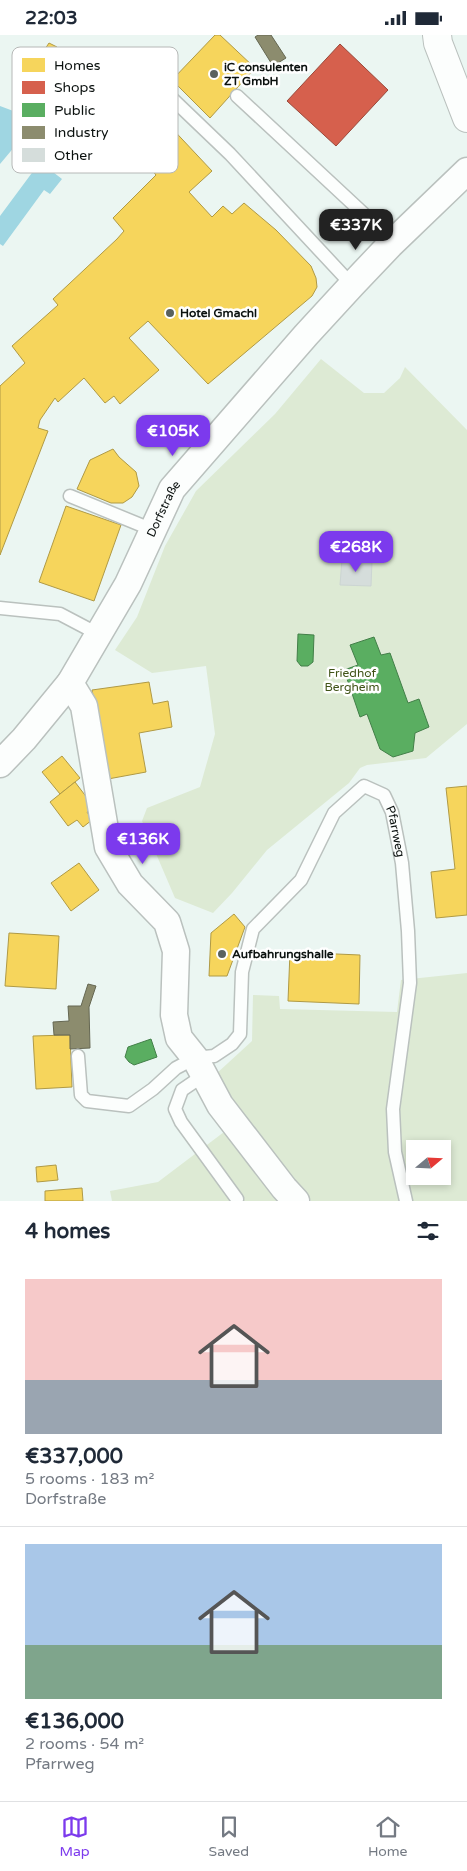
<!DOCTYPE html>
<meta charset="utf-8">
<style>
body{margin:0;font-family:"Varela Round",sans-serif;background:#f6f6f7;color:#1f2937;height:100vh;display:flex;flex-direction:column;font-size:19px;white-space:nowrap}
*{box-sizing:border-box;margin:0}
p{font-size:16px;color:#747a83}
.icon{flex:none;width:28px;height:28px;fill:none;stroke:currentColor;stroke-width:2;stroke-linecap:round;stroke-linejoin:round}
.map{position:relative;height:1166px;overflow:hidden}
.panel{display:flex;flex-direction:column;background:#fff;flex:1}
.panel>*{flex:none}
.needle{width:32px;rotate:71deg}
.fabs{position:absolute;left:406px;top:1105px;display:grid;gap:10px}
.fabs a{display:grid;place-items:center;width:45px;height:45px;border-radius:0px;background:#fff;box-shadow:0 2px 8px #0003;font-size:25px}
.price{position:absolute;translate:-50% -42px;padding:0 11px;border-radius:10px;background:#7c3aed;color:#fff;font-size:16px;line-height:32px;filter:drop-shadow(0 1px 2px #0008)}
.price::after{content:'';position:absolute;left:50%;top:30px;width:15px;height:11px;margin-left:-8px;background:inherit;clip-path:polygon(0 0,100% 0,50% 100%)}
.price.active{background:#222;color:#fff}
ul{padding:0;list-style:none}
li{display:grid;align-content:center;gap:10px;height:265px;padding:0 25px}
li+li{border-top:1px solid #e0e1e3}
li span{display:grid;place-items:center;height:155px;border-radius:0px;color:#555}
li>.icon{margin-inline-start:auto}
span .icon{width:90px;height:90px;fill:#fffc;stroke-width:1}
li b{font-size:21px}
h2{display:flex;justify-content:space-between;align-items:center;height:60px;padding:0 25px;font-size:21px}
.status{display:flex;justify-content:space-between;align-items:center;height:35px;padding:0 25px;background:#fff;direction:ltr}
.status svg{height:14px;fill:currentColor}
.menu{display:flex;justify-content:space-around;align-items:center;height:70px;border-top:1px solid #e0e1e3;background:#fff;font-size:14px;color:#747a83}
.menu a{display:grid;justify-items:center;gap:2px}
.menu .active{color:#7c3aed}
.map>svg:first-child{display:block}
.green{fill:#ddead4;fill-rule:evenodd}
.water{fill:#9fd6e2}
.homes{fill:#f6d55c;stroke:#b09a45}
.shops{fill:#d6604d;stroke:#99483a}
.public{fill:#5aae61;stroke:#427f48}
.industry{fill:#8c8c6e;stroke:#656752}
.building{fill:#d5dddb;stroke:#ccd5d3}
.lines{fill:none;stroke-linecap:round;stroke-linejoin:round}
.service-casing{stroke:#bac1be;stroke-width:15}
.minor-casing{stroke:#bac1be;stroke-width:29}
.primary-casing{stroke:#bac1be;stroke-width:30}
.service{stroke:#fcfefd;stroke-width:12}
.minor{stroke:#fcfefd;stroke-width:26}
.primary{stroke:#fcfefd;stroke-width:28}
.poi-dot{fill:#59615e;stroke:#fff;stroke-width:2}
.labels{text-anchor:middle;stroke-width:5;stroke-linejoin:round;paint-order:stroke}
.poi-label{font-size:12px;font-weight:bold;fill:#0b110f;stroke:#fff;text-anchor:start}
.street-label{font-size:12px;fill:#0b110f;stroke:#fff}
.park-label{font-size:12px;fill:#405317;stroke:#fff}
.key{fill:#fff;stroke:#b6b8b7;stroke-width:1}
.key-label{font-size:14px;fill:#0b110f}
</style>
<div class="status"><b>22:03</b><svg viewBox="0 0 49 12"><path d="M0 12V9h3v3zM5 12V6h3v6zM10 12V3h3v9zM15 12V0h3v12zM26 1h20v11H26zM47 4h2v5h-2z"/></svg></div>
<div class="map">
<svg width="467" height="1166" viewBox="0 0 467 1166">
<rect width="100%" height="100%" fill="#ebf6f2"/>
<g class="green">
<polygon points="321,324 364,358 384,358 400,343 405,332 467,395 467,689 426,723 367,730 360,733 349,748 267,815 232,858 213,878 175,863 142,786 147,773 200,752 215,699 206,631 152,638 115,615 137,582 165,511 196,456 275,379"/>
<path d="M 467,938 L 467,1166 L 311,1166 L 229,1068 L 216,1039 L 252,1006 L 253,960 L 279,961 L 280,974 L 397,977 L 401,945 ZM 415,1114 L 442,1114 L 442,1141 L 415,1141 Z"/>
<polygon points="224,1097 278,1166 112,1166 110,1156 158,1147"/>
</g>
<g class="water">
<polygon points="0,71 24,80 34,99 26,108 21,104 0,129"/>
<polygon points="40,127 62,144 50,159 44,155 3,211 0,209 0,181"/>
</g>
<g class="homes">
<polygon points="215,0 220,0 255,33 210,83 172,45"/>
<polygon points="49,8 57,12 54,19 45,14"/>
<polygon points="121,39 212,136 189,157 212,182 223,171 232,179 244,168 276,195 311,231 316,243 317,252 312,261 208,349 148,286 129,303 159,335 120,369 114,361 105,368 84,343 58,367 55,363 40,385 38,393 48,396 0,520 0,351 25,328 12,311 58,270 53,264 117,204 124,196 113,183 156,140 146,128 87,70"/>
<polygon points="113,414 119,422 136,437 139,451 132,462 123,468 111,468 77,454 90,425"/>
<polygon points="66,471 121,490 94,566 39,547"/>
<polygon points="149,647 153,669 168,666 172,692 139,698 146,737 108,744 92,655"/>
<polygon points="62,721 80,743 60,759 42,737"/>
<polygon points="75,747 94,772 87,777 92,785 83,792 77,785 68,791 50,767"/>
<polygon points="467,751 467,880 436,883 431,837 455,834 446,753"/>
<polygon points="79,828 99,855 71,876 51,848"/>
<polygon points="234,879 245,892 227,941 209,941 211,898"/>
<polygon points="9,898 59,901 56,954 5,951"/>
<polygon points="290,917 360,920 359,969 288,966"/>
<polygon points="70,1000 72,1052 36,1054 33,1001"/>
<polygon points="56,1130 58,1145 37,1147 36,1132"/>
<polygon points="82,1153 83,1166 45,1166 45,1156"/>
</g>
<polygon class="shops" points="340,9 388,55 336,111 287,66"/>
<g class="public">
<polygon points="298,599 314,600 313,627 308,631 301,631 297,626"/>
<polygon points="374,602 381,620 390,618 408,668 419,664 429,692 415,698 413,716 393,722 380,714 367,679 360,682 344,635 358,630 350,610"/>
<polygon points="151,1004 157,1022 134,1030 129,1027 125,1022 128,1012"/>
</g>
<g class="industry">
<polygon points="258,0 271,0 286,23 273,31 255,2"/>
<polygon points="88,949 96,951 89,972 90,1013 70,1014 70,1000 54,1000 53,987 69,986 68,971 81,971"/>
</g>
<polygon class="building" points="342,524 372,526 371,551 340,550"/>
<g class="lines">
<g class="service-casing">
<g id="service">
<polyline points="137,30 230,119 352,250"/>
<polyline points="237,61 366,181 390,210"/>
<polyline points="70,461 153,495"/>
<polyline points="0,573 60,579 98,599"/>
<path id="s1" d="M 78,1021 L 81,1060 L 87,1066 L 129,1071 L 153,1054 L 176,1033 L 195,1023 L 214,1021 L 232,1009 L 240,999 L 242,937 L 253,894 L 301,845 L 334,778 L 364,751 L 384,760 L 392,777 L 402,828 L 408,896 L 410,948 L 393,1074 L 395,1117 L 406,1166"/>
<polyline points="204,1040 182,1055 175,1074 181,1087 237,1164"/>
</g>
</g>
<g class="minor-casing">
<g id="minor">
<polyline points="70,648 84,671 108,812 130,849 167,887 176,916 174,980 179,1003 195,1023 220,1070 284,1153 296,1166"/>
<path id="s2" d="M 0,729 L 24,704 L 70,648 L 128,549 L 172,454 L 306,300 L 352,250 L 390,210 L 467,136"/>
</g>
</g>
<g class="primary-casing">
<polyline id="primary" points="437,0 438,8 467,83"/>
</g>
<use href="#service" class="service"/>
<use href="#minor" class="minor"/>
<use href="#primary" class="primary"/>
</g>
<g class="poi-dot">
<circle cx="214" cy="39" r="5"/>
<circle cx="170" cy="278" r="5"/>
<circle cx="222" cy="919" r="5"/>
</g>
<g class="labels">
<g class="poi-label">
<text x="224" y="36">iC consulenten<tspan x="224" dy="14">ZT GmbH</tspan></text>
<text x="180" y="282">Hotel Gmachl</text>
<text x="232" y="923">Aufbahrungshalle</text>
</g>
<g class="street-label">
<text dy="4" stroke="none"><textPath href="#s2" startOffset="305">Dorfstraße</textPath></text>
<text dy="4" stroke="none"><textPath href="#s1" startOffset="576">Pfarrweg</textPath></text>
</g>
<g class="park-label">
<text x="352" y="642">Friedhof<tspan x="352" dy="14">Bergheim</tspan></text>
</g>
</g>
<rect x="12" y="12" width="166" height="126" rx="8" class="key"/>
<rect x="22" y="23" width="23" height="14" fill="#f6d55c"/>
<rect x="22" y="46" width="23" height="13" fill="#d6604d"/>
<rect x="22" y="68" width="23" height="14" fill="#5aae61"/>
<rect x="22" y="91" width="23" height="13" fill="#8c8c6e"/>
<rect x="22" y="113" width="23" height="14" fill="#d5dddb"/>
<g class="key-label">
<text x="54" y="35">Homes</text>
<text x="54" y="57">Shops</text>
<text x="54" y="80">Public</text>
<text x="54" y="102">Industry</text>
<text x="54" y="125">Other</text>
</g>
</svg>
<div class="fabs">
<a><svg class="needle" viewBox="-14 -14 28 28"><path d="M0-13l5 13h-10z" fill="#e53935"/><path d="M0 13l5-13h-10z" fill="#747a83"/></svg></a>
</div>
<b class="price active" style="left:356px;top:216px">€337K</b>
<b class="price" style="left:173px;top:422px">€105K</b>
<b class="price" style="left:356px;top:538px">€268K</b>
<b class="price" style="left:143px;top:830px">€136K</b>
</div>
<section class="panel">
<h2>4 homes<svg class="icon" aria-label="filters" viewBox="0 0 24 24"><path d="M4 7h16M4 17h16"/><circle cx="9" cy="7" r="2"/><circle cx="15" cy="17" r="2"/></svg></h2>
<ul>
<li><span style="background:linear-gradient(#f6c9c9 65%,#9aa5b1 0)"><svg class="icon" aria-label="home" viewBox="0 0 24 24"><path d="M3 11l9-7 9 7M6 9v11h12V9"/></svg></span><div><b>€337,000</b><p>5 rooms · 183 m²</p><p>Dorfstraße</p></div></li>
<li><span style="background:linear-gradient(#a9c7e8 65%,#7fa58c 0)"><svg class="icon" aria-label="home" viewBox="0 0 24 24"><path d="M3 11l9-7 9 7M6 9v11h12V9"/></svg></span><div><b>€136,000</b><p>2 rooms · 54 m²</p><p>Pfarrweg</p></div></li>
</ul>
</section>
<nav class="menu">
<a class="active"><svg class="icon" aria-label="map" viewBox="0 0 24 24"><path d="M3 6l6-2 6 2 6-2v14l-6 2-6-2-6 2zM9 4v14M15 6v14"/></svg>Map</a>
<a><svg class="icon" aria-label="saved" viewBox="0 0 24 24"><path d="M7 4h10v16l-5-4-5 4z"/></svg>Saved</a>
<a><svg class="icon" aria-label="home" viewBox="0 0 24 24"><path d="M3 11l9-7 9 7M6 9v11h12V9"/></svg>Home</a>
</nav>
